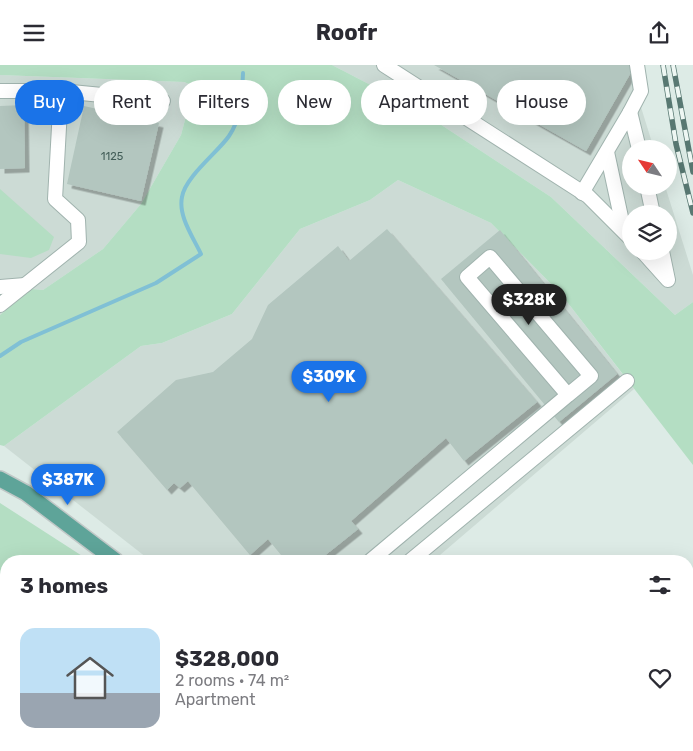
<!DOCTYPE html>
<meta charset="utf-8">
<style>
body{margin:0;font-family:Rubik,sans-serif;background:#f7f7f7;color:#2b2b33;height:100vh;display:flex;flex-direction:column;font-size:19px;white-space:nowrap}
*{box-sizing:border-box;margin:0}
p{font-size:16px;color:#7c7c81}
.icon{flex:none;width:28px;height:28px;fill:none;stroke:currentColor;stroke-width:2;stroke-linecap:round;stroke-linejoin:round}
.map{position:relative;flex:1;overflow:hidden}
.sheet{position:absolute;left:0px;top:490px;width:694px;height:196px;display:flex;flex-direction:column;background:#fff;border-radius:20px 20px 0 0;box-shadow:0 5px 20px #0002}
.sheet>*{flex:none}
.top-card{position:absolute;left:15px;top:15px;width:664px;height:45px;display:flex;gap:10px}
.needle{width:32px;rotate:305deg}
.fabs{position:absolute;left:622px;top:75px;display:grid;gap:10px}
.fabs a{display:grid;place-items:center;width:55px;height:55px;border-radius:50%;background:#fff;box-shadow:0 5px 20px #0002;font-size:25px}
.price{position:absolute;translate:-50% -42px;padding:0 11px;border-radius:18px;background:#1a73e8;color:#fff;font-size:16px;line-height:32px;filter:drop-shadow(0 1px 2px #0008)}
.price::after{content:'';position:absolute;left:50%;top:30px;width:15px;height:11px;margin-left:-8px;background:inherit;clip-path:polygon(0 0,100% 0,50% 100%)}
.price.on{background:#222;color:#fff}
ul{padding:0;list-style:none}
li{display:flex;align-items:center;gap:15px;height:125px;padding:0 20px}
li+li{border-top:1px solid #e1e1e2}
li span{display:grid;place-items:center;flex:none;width:140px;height:100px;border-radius:15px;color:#555}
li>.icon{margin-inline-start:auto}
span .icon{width:60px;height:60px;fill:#fffc;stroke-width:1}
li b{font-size:21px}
h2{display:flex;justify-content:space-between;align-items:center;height:60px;padding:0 20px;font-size:21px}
.chip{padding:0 18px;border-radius:22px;background:#fff;box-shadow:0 5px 20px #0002;font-size:18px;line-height:45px}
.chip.on{background:#1a73e8;color:#fff}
header{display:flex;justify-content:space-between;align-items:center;height:65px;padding:0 20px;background:#fff;font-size:22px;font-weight:700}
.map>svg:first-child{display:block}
.built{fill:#ccdbd5;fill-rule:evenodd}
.green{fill:#b4dec3}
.water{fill:#80c0d5}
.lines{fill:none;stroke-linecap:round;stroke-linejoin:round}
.stream{stroke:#80c0d5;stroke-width:4}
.building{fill:#b3c6bf;filter:url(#shadow)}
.minor-casing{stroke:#a0b3ae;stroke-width:16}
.major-casing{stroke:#c0c8c7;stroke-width:18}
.minor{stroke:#fff;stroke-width:14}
.major{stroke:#5ea499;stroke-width:15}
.rail-casing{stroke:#587872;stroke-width:5.5}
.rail{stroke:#eef7f3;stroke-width:4;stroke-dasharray:11;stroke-linecap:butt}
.labels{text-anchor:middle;stroke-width:4.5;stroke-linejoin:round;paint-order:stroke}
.number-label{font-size:11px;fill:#435e58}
</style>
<header><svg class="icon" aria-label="menu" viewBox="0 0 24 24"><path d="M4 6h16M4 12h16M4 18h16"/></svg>Roofr<svg class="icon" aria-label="share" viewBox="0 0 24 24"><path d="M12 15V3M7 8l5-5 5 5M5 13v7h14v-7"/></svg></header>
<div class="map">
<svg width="693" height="686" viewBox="0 0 693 686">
<defs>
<filter id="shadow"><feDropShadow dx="4.5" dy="4.5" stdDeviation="0" flood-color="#0004"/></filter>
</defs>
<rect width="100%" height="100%" fill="#ddebe6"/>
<g class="built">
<path d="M 332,0 L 630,0 L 631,10 L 654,84 L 631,84 L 631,121 L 665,121 L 693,210 L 693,237 L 675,250 L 551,132 L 417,44 ZM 631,149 L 669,149 L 669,186 L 631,186 Z"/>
<polygon points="0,10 184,17 194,21 181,70 141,139 103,184 43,225 32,224 0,250"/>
<polygon points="398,115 491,158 561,229 634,324 433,496 151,496 4,381 141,281 162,278 232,249 300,164 370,135"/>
</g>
<g class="green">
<polygon points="0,0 332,0 417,44 551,132 675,250 693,237 693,400 561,229 491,158 398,115 370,135 300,164 232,249 162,278 141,281 4,381 0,380 0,250 32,224 43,225 103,184 141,139 181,70 194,21 184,17 0,10"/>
<polygon points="0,124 54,172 49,185 31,193 0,189"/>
<polygon points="0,438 90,496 6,496 6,680 268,680 273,686 0,686"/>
</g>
<polygon class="water" points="0,607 6,608 6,680 33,680 45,686 5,686 0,678"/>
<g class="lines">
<path class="stream" d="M 0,291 L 21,277 L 156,218 L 201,189 C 193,172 178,151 182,132 C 185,112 218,87 229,71 C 242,52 242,30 243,8"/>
</g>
<g class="building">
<polygon points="434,0 630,0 634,2 586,86"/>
<polygon points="24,40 25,103 0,104 0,41"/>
<polygon points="84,41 159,58 141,136 67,119"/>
<polygon points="387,164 537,337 464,396 446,373 351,456 358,464 323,492 326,496 286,496 268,474 250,490 188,416 180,423 174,418 167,425 117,367 176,315 213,307 252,274 268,240 338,181 349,196"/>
<polygon points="500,165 617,309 559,357 441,214"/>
</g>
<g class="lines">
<g class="minor-casing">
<g id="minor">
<polyline points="384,0 588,131 631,174"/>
<polyline points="0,26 61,26 55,134 78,155 79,177 0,240"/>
<polyline points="61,26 163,36"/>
<polyline points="630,47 641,26 637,0"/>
<polyline points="607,87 624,166"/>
<polyline points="647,121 653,149"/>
<polyline points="582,128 630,47 639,84"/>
<polyline points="642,186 668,215 662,186"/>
<polyline points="0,222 25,220"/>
<polyline points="370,496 568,330 467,212 490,192 591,311 568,330"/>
<polyline points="410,496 627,316"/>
<polyline points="690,686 693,684"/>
</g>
</g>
<g class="major-casing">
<g id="major">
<polyline points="0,414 26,428 116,496"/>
<polyline points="295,680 300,686"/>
</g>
</g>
<use href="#minor" class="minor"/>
<use href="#major" class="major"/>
<g class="rail-casing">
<g id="rail">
<polyline points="663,0 676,79 693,148"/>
<polyline points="673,0 693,107"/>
</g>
</g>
<use href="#rail" class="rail"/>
</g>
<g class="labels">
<g class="number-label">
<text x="112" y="95">1125</text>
</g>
</g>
</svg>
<div class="fabs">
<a><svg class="needle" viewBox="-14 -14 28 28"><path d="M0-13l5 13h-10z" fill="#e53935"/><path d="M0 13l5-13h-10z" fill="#7c7c81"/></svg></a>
<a><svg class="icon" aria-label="layers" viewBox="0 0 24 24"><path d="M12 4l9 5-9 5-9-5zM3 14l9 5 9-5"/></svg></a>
</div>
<b class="price on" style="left:529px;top:261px">$328K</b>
<b class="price" style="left:329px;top:338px">$309K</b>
<b class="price" style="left:68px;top:441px">$387K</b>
<div class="top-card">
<a class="chip on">Buy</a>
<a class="chip">Rent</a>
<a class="chip">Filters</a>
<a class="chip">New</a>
<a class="chip">Apartment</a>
<a class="chip">House</a>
</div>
<section class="sheet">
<h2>3 homes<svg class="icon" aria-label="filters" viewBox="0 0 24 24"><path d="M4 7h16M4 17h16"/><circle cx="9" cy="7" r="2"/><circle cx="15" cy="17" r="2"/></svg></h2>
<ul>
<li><span style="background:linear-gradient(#bfe0f5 65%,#9aa5b1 0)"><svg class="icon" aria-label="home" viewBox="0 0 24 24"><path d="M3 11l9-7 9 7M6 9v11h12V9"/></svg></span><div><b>$328,000</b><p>2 rooms · 74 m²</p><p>Apartment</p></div><svg class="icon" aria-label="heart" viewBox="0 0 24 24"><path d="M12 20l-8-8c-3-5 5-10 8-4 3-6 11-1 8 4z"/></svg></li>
</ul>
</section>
</div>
